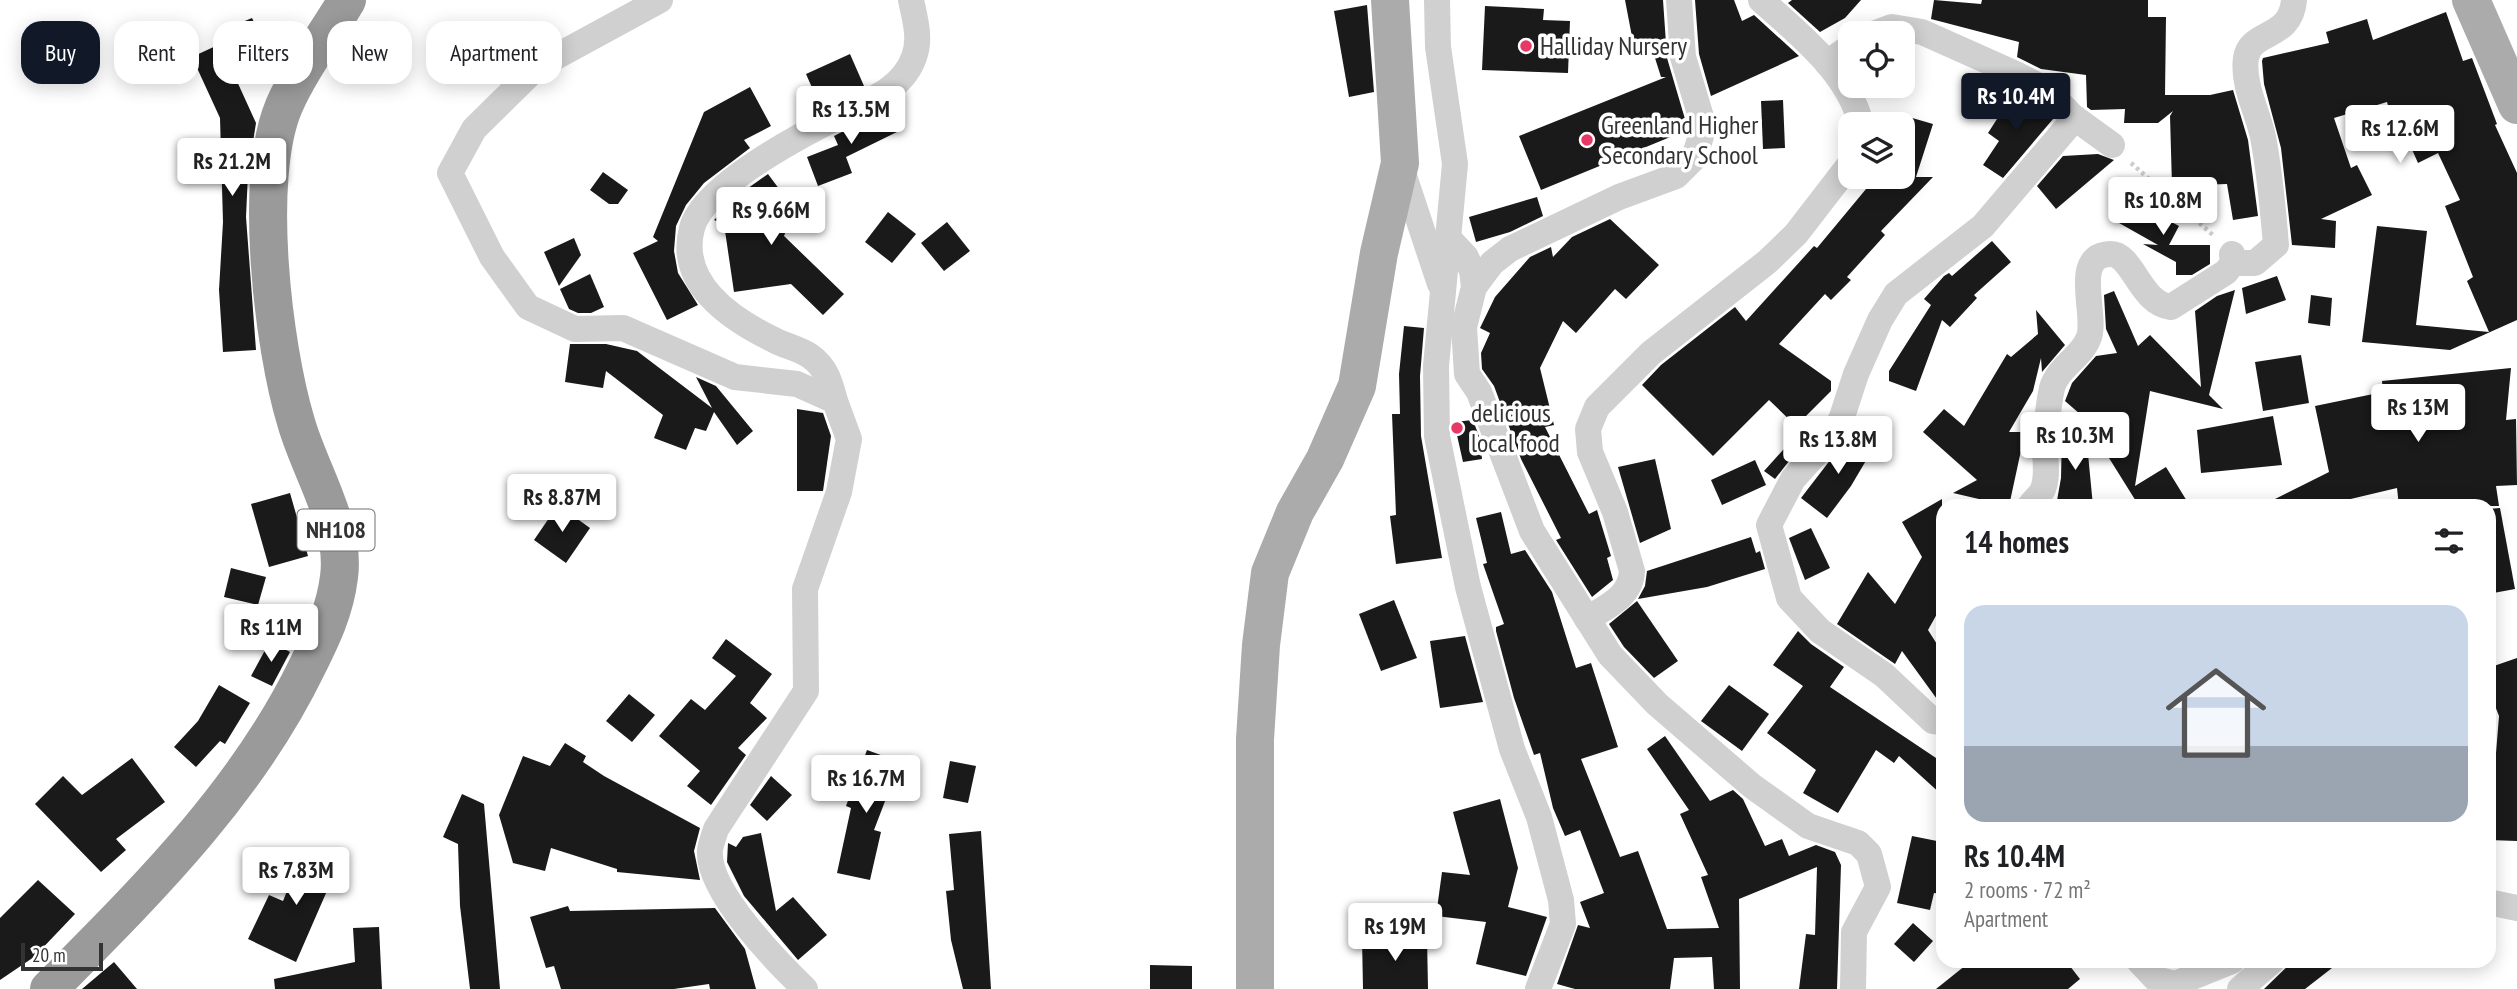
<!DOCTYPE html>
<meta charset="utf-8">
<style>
body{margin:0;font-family:"PT Sans Narrow",sans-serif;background:#f2f2f2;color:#202124;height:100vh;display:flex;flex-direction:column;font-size:26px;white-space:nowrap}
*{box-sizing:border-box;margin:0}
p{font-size:23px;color:#757577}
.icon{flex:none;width:38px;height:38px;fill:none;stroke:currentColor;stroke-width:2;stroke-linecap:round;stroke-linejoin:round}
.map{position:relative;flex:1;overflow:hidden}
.drawer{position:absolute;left:1936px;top:499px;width:560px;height:469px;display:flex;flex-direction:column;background:#fff;border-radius:21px;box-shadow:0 4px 18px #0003}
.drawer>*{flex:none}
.banner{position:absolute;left:21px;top:21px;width:665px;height:63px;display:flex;gap:14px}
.buttons{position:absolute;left:1838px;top:21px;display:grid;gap:14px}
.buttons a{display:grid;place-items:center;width:77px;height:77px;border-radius:14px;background:#fff;box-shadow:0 4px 18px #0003;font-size:35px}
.scale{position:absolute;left:21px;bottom:18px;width:82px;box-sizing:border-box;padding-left:7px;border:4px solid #333;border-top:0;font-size:19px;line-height:24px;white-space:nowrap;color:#333;-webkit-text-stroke:5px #fff;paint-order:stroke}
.price{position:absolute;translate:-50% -60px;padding:0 16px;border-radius:7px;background:#fff;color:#222;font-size:23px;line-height:46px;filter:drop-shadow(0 2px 4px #0008)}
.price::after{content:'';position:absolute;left:50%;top:42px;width:21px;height:16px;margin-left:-10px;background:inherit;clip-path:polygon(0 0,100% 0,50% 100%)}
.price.selected{background:#111827;color:#fff}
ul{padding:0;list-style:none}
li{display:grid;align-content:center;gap:14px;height:371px;padding:0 28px}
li+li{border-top:2px solid #e0e0e0}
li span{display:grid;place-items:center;height:217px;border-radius:21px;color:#555}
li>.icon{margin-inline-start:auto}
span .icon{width:126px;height:126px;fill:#fffc;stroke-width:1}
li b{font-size:30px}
h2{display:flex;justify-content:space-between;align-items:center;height:84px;padding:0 28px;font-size:30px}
.pill{padding:0 24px;border-radius:21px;background:#fff;box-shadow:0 4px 18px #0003;font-size:24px;line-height:63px}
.pill.selected{background:#111827;color:#fff}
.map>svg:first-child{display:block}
.building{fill:#1a1a1a}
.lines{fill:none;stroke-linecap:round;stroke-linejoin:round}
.path{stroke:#cdcdcd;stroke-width:4.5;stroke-dasharray:3.5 3.5;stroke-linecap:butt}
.street{stroke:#d0d0d0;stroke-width:26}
.primary{stroke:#ababab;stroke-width:38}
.highway{stroke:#9a9a9a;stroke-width:38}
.poi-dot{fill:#e63966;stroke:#fff;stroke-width:2.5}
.labels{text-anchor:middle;stroke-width:7;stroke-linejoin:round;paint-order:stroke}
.shield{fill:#fff;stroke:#707070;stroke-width:2}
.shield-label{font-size:24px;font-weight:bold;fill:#333}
.poi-label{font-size:26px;fill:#333;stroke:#fff;text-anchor:start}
</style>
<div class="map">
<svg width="2517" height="989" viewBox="0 0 2517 989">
<rect width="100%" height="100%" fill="#fff"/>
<g class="building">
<polygon points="1625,0 1663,0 1667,58 1685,119 1685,131 1541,190 1519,136 1666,77 1661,77 1649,39 1633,42"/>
<polygon points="1695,0 1734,0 1742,21 1754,15 1799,56 1711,96 1699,54"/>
<polygon points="1792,0 1861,0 1845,18 1820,32 1788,3"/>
<polygon points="1934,0 1981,4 1982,0 2148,0 2148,17 2166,17 2165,95 2210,95 2233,90 2248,140 2258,216 2233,220 2227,184 2172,186 2170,116 2173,111 2158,123 2124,123 2125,109 2091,110 2087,107 2086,75 2041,69 2017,57 2019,42 1931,19"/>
<polygon points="1367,5 1374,92 1349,97 1334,11"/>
<polygon points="1485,6 1544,9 1543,20 1570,21 1568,73 1482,70"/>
<polygon points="2446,12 2463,61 2472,58 2497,124 2495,125 2517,173 2517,320 2450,350 2362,342 2377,226 2427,231 2416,325 2489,332 2467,281 2473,277 2445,206 2460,200 2438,153 2418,163 2406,136 2397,138 2387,102 2334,118 2351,168 2357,165 2372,195 2321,219 2336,221 2335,248 2292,245 2281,148 2264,84 2262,61 2263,58 2329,43 2326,32 2367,19 2373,40"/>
<polygon points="252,18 265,46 237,58 223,30"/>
<polygon points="220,44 256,123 248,173 246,217 256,350 223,352 219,290 223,222 220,118 192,57"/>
<polygon points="850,54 864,86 821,108 806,74"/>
<polygon points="750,87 771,126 744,140 750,148 704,183 686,205 676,226 674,251 678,273 698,305 667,320 633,253 658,241 653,237 704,112"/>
<polygon points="2015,91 2041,107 2053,119 2003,178 1983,165 1999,141 1988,133"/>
<polygon points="1783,100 1785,148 1763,149 1761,101"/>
<polygon points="889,108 901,130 846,157 852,173 818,186 807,157 838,145 834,136"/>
<polygon points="1902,115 1933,124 1916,177 1933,177 1881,231 1885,235 1847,277 1851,280 1831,300 1825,294 1779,344 1831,381 1831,391 1796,426 1769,400 1713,456 1642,385 1661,365 1735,307 1746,321 1814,246 1817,248 1876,177 1902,177"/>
<polygon points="2098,154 2114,160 2056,209 2037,186 2063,156"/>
<polygon points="603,172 628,190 618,204 609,204 590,190"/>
<polygon points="768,174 794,209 784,236 844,294 823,315 791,284 734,292 724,224 714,220 744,191"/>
<polygon points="1537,197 1543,216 1510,232 1476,242 1469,217"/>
<polygon points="2124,197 2179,226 2169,245 2210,245 2210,264 2192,275 2176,275 2176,262 2143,244 2158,245 2112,219"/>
<polygon points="888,212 916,234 892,263 865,242"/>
<polygon points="1610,219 1659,265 1626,299 1615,289 1576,333 1563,321 1540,368 1554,425 1545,427 1589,514 1597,510 1611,556 1607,558 1613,580 1592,597 1556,540 1561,538 1521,459 1494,386 1482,369 1481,353 1490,333 1480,328 1495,297 1530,257 1551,247 1553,257 1572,237"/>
<polygon points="947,222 970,251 944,271 921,243"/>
<polygon points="574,238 581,255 559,286 544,252"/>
<polygon points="1992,241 2011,262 1974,295 1977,298 1950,327 1942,320 1916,391 1889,381 1889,371 1931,305 1924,299 1944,276 1949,273 1952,276"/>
<polygon points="590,274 604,307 591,313 578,313 569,309 560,289"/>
<polygon points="2277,276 2286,300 2246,314 2242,288"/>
<polygon points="2235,290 2209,395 2223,409 2150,391 2135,486 2166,467 2190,506 2139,506 2094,434 2103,434 2065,401 2072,383 2096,356 2117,353 2106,329 2104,295 2114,291 2138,346 2150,335 2201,387 2195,311 2217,296"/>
<polygon points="2311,295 2332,298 2330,326 2308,323"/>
<polygon points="2036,310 2065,345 2042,372 2041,358 2033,391 2009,432 2025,432 2009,506 1953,493 1977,480 1923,432 1944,409 1964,426 2007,354 2011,357 2038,334"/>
<polygon points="1404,326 1424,328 1420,376 1421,436 1442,558 1396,564 1390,516 1396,515 1392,414 1400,414 1399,374"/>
<polygon points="570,344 606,344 637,351 712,408 696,377 716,386 753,431 737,445 714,412 706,431 695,428 686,450 654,438 663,415 606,371 603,388 565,382"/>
<polygon points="2301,355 2309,403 2263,411 2255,362"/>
<polygon points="2511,368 2506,420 2516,419 2517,485 2496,486 2499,506 2399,506 2397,488 2338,502 2340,506 2261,506 2329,472 2315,406 2383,392 2382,381"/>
<polygon points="797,409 823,413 831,436 823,491 797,491"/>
<polygon points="2273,416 2282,465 2201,473 2197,430"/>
<polygon points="1473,420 1480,439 1482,459 1463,462 1454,422"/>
<polygon points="1851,433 1874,447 1851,486 1827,518 1801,498"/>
<polygon points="2062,433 2086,433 2093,506 2056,506 2061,478"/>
<polygon points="1792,440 1800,447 1775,479 1764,471"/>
<polygon points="1655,459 1671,529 1640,543 1618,467"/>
<polygon points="1755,460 1766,485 1722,505 1711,480"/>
<polygon points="290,493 308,556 269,567 251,504"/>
<polygon points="1942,499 1942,605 1928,630 1942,652 1942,706 1902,651 1895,664 1837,624 1868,572 1895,604 1922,557 1902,522"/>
<polygon points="558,505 590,528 566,563 534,540"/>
<polygon points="2500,508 2515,589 2488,594 2488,509"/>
<polygon points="1501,512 1511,554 1525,550 1552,592 1576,668 1591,663 1618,747 1581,759 1620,857 1638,851 1667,929 1719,928 1701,877 1708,875 1680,814 1689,810 1647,749 1665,736 1710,801 1733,790 1743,799 1765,846 1782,839 1789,856 1816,845 1835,852 1841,865 1837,989 1799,989 1806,934 1815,935 1817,867 1739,899 1740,989 1714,989 1712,957 1674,958 1670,989 1575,989 1557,984 1578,925 1590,928 1580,902 1604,893 1580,830 1565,836 1553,808 1540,753 1534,755 1514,698 1496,631 1496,627 1504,624 1483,564 1487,563 1476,518"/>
<polygon points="1811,528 1830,568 1805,580 1789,538"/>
<polygon points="1751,537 1756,553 1760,551 1765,569 1707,587 1638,599 1645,586 1647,571"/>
<polygon points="231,568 266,577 258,605 224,597"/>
<polygon points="1394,600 1417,658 1381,671 1359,614"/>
<polygon points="1637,601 1678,661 1654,678 1624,647 1609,624"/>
<polygon points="1798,631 1811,644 1844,667 1830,687 1942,762 1942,795 1899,756 1894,763 1876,750 1838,813 1803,793 1816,770 1767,733 1803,686 1773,665"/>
<polygon points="1465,636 1483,702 1440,708 1430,641"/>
<polygon points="726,639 772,674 750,703 767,718 738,748 746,755 711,805 687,786 700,771 659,736 691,699 705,710 736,676 712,658"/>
<polygon points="270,641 290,652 272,686 251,676"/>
<polygon points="2517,658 2517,841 2489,840 2499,716 2488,688 2488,668"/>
<polygon points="219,685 250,703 225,744 220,741 196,767 174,747 198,721"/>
<polygon points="1729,685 1769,714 1742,751 1701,721"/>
<polygon points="629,694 655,715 632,742 606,721"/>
<polygon points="565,743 586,756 583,762 604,776 700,828 694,851 700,880 617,872 617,869 551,848 545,871 513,863 499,815 523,756 550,766"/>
<polygon points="867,750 900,762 874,830 881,832 870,880 837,873 851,808 846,806"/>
<polygon points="132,758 165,802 116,839 126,850 101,872 35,804 63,776 82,795"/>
<polygon points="950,761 976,766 968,803 943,798"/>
<polygon points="771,776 792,795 767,821 750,805"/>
<polygon points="462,794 484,804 500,989 470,989 460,906 458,844 443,837"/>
<polygon points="1500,799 1518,868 1508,907 1547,917 1526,976 1476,964 1486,922 1436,916 1442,872 1470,875 1453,812"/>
<polygon points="981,831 991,989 963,989 951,940 946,891 954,890 949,834"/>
<polygon points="761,833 776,911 793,897 827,935 798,960 744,896 727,862 728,843 736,847 743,837"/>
<polygon points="1912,836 1942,842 1942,894 1934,893 1930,910 1897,903"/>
<polygon points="305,847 340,861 296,962 248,939 269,895 283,901"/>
<polygon points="38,880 75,914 34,957 0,980 0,918"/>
<polygon points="568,906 570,911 715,908 745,949 756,989 710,989 709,984 674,989 561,989 554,966 546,968 530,917"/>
<polygon points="1913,923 1933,941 1914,962 1894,944"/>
<polygon points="379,927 382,989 275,989 274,979 355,962 353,928"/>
<polygon points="1427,937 1428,989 1363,989 1362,938"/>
<polygon points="1971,961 2066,961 2080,979 2068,989 1936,989"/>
<polygon points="2293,961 2341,961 2305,989 2264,989"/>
<polygon points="114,962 137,989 82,989"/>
<polygon points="1150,965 1192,966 1192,989 1150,989"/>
</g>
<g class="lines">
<polyline class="path" points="2131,163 2214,236"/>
<g class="street">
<path d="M 660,0 L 537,67 L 474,129 L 450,173 L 492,257 L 528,307 L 575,329 L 623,328 L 735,377 L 797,384 L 835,401 L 849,439 L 839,492 L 805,589 L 806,691 L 716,829 C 714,836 711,843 710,850 C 706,890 778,963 805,989"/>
<polyline points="1437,0 1438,47 1455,164 1436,366 1437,436 1468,587 1512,749 1539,817 1561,900 1563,924 1538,989"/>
<path d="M 1761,0 C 1799,34 1848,72 1861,124"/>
<polyline points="1876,33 1892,27 1922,32 2016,74 2047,90 2072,116 2112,145"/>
<polyline points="1827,63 1850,47"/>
<polyline points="1400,164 1440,284"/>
<polyline points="1449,239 1466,257 1472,271 1474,287 1464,327 1467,374 1479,392 1532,531 1610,655 1657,704 1752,786 1808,826 1858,843 1869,854 1878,887 1854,932 1853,989"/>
<path d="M 2233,263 L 2255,263 L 2276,245 C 2273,209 2270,173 2263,137 C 2258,113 2242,84 2246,58 C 2250,30 2291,40 2294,0"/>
<polyline points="1474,287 1492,263 1510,249 1619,197 1676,176 1694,158 1701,136 1701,117 1683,57 1679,0"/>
<path d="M 835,401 C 830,382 826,367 810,356 C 800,349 786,346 776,341 C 732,320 677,284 692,228 C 703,186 803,134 841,115 C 869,101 903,89 914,57 C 921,39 915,19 911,0"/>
<path d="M 2030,506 C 2034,500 2040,496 2043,489 C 2049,474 2044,457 2045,441 C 2047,424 2048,405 2052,388 C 2058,367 2082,357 2089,337 C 2097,314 2071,255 2110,254 C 2133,253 2139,303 2171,307 L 2226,272 L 2233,263 L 2232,254"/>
<path d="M 1587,619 C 1606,607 1631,597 1632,571 L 1615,512 L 1590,452 L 1588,429 L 1597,407 L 1651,353 L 1767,262 L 1796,234 L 1850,164"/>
<polyline points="1942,722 1933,721 1884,675 1820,631 1789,598 1769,525 1793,479 1821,448 1841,420 1856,374 1880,320 1896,294 1983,226 2075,118"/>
<polyline points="2488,902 2517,908"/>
<polyline points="2139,961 2156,979 2175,984 2232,961"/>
<polyline points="2240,989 2272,961"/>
</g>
<g class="primary">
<polyline points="2471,0 2517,105"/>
<polyline points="1255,989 1255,739 1261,645 1270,573 1295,512 1325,459 1357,386 1379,253 1400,163 1390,0"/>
</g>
<path class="highway" d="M 49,989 C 147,890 246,793 307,667 C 322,637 335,610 339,577 C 346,524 310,472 296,422 C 273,346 253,179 284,106 C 300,69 327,34 347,0"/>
</g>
<g class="poi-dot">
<circle cx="1526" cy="46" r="7"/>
<circle cx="1587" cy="140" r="7"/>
<circle cx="1457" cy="428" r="7"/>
</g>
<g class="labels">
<rect class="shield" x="297.5" y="509.5" width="77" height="41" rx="5"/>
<g class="shield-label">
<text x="336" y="538">NH108</text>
</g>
<g class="poi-label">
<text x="1540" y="55">Halliday Nursery</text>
<text x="1601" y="134">Greenland Higher<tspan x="1601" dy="30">Secondary School</tspan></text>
<text x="1471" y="422">delicious<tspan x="1471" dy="30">local food</tspan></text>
</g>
</g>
</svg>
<div class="buttons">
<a><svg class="icon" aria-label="locate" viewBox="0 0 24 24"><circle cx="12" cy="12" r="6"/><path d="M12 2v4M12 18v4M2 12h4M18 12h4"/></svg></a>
<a><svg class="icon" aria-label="layers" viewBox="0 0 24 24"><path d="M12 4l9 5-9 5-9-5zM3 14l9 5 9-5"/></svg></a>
</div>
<div class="scale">20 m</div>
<b class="price selected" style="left:2016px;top:133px">Rs 10.4M</b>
<b class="price" style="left:851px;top:146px">Rs 13.5M</b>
<b class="price" style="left:2400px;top:165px">Rs 12.6M</b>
<b class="price" style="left:232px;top:198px">Rs 21.2M</b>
<b class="price" style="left:2163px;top:237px">Rs 10.8M</b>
<b class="price" style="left:771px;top:247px">Rs 9.66M</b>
<b class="price" style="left:2418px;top:444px">Rs 13M</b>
<b class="price" style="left:2075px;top:472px">Rs 10.3M</b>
<b class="price" style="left:1838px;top:476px">Rs 13.8M</b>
<b class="price" style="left:562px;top:534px">Rs 8.87M</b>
<b class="price" style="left:271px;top:664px">Rs 11M</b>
<b class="price" style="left:866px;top:815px">Rs 16.7M</b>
<b class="price" style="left:296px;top:907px">Rs 7.83M</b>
<b class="price" style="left:1395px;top:963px">Rs 19M</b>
<div class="banner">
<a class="pill selected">Buy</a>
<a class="pill">Rent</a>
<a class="pill">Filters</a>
<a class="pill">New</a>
<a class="pill">Apartment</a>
</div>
<section class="drawer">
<h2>14 homes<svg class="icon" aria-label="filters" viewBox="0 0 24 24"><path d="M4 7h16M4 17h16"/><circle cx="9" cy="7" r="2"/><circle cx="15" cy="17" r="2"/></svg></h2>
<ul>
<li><span style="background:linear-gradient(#c9d6e8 65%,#9aa5b1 0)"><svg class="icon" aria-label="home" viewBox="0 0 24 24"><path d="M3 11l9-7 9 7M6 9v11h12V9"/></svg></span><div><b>Rs 10.4M</b><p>2 rooms · 72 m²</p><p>Apartment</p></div></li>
</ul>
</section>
</div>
